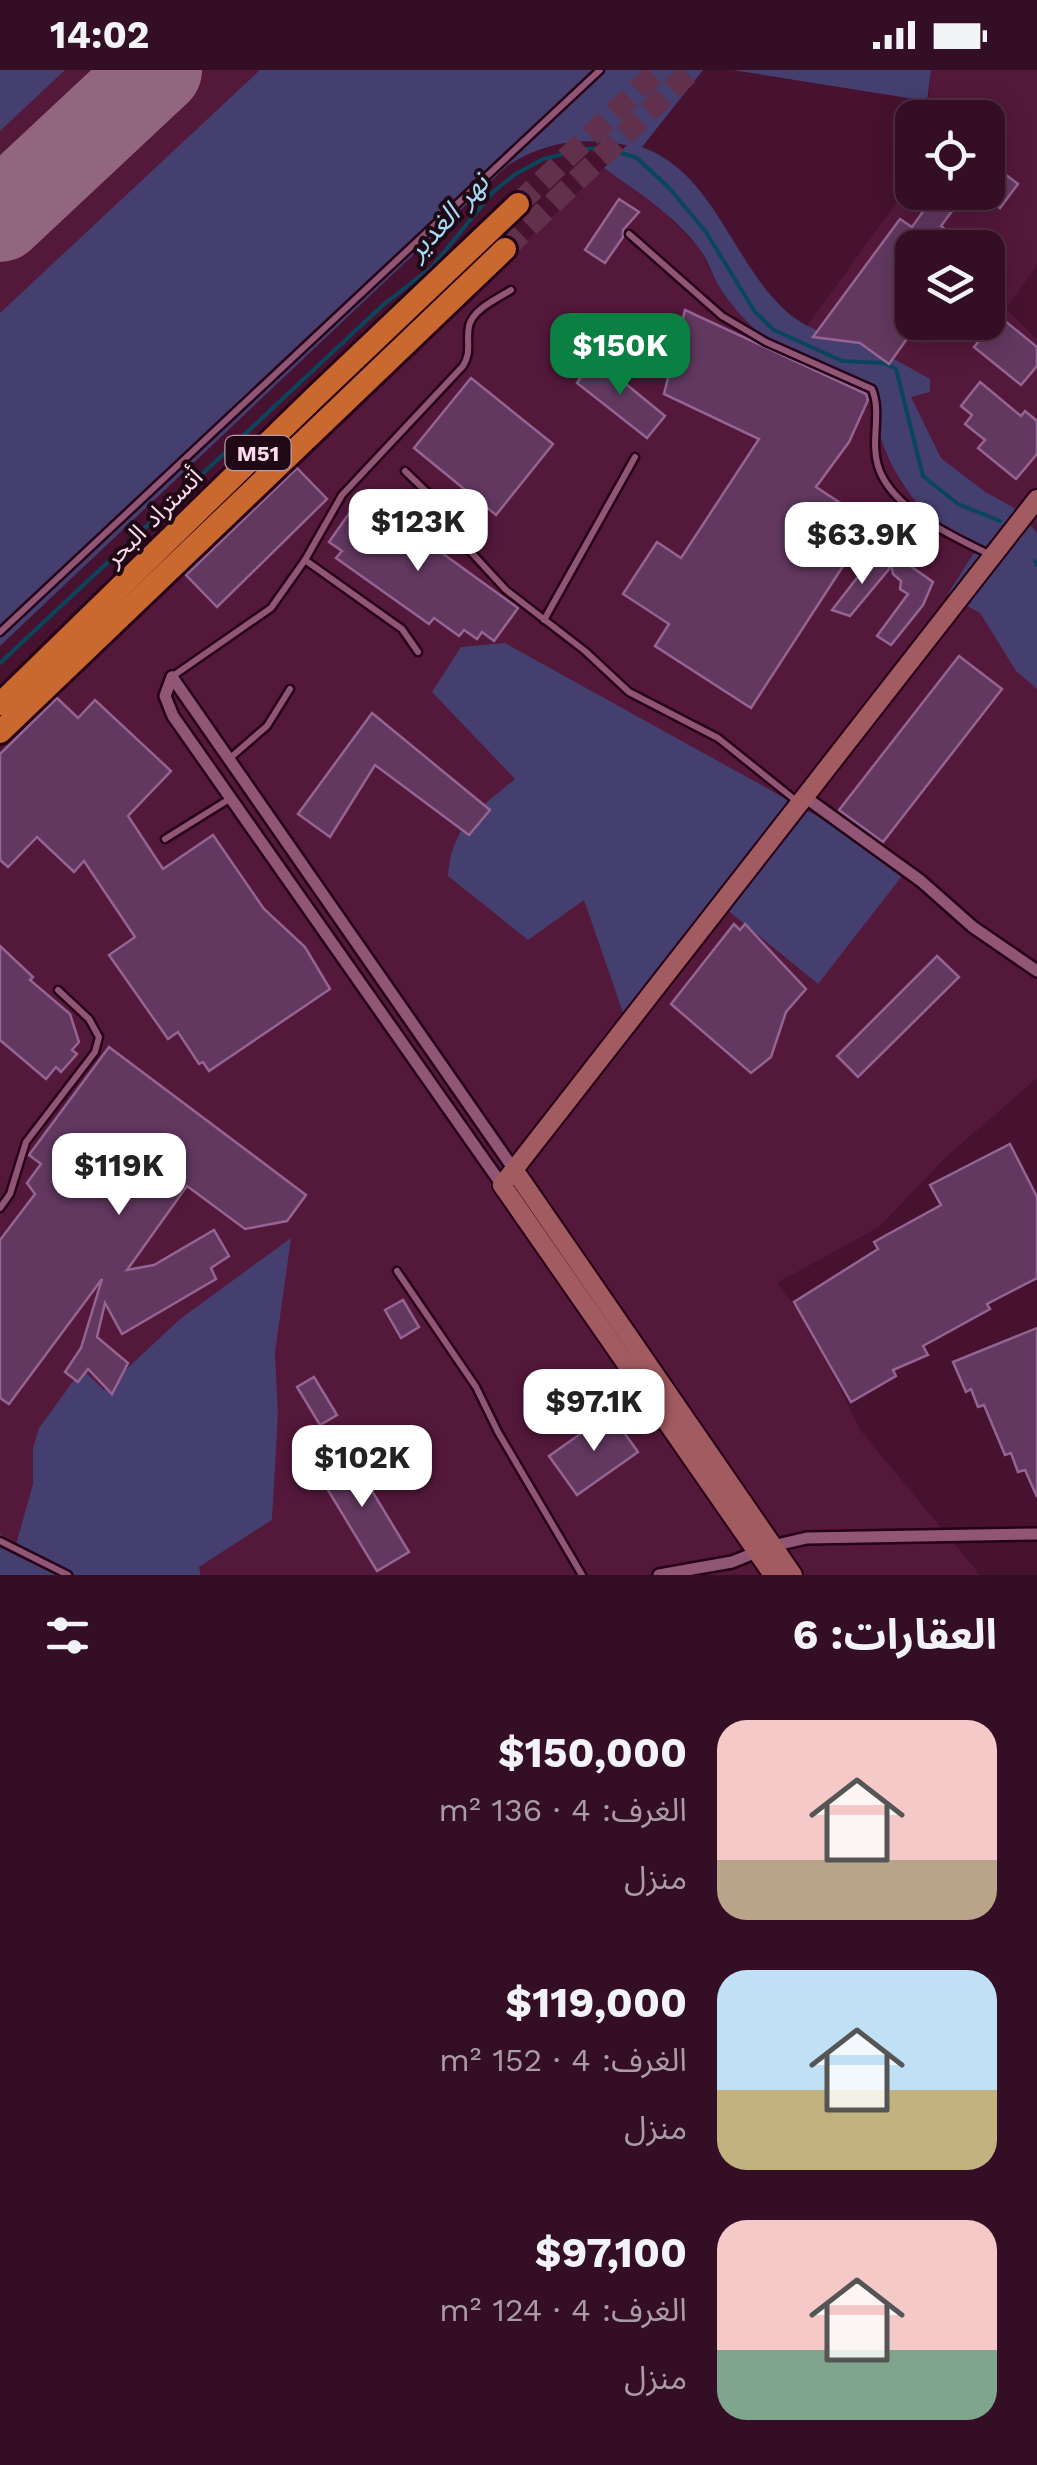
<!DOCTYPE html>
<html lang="ar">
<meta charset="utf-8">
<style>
body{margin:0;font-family:"Work Sans","Noto Sans Arabic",sans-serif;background:#3f1c31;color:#f1f3f6;direction:rtl;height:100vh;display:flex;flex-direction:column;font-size:38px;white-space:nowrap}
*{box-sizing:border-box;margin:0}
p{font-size:32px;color:#a99ca6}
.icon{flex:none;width:55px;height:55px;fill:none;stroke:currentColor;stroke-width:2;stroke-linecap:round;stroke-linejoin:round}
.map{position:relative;height:1505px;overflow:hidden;direction:ltr}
.sheet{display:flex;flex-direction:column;background:#340e24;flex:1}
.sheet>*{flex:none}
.tools{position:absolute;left:895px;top:30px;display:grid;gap:20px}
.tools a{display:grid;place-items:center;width:110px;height:110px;border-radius:20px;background:#340e24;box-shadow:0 5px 25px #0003,0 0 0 2px #4e2e41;font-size:50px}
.price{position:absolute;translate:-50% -85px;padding:0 22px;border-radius:20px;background:#fff;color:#222;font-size:32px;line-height:65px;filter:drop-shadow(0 2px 5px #0008)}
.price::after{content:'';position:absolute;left:50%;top:60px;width:30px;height:22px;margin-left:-15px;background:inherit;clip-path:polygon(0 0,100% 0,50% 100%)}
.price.current{background:#0b8043;color:#fff}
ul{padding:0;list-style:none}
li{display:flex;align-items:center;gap:30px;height:250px;padding:0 40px}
li span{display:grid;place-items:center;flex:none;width:280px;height:200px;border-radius:30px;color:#555}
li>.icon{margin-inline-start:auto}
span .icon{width:120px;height:120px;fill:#fffc;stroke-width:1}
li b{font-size:42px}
h2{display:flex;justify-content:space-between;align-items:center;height:120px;padding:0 40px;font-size:42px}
.status{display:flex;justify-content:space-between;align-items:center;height:70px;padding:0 50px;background:#340e24;direction:ltr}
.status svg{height:28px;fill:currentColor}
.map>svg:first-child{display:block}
.built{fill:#54183b;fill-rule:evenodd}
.green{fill:#453f6f}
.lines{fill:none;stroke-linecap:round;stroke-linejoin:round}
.stream{stroke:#0a465b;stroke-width:4}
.runway{stroke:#92667e;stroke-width:90}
.building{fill:#623860;stroke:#946492;stroke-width:2.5}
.highway-tunnel{stroke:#61304c;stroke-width:22;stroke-dasharray:22 11;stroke-linecap:butt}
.lane-casing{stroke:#260117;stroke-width:11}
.street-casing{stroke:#260117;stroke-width:16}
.secondary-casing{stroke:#260117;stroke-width:22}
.highway-casing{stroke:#260117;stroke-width:28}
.lane{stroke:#915675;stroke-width:6}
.street{stroke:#915675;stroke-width:11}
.secondary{stroke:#a25b60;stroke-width:18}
.highway{stroke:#c9682f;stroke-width:22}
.labels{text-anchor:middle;stroke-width:8;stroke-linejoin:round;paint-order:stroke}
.shield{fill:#1f0915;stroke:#ba9bab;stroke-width:2.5}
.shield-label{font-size:22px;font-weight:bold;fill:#fddaeb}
.street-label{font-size:25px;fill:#fddaeb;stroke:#1f0915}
.water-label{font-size:28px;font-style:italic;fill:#a2dbf5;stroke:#1f0915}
</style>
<div class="status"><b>14:02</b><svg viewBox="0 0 49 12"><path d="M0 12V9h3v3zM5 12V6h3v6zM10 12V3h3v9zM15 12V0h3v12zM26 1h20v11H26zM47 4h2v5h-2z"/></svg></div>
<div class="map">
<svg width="1037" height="1505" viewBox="0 0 1037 1505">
<rect width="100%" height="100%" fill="#461230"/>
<g class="built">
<polygon points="0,0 609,0 0,571"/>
<path d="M 931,0 L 1037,0 L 1037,195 L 1006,239 L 1037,269 L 1037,463 L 1018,440 L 984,421 L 941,388 L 910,326 L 860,274 L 833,268 L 807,256 L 912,111 L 912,122 L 988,122 L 988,48 L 927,47 ZM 912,178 L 988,178 L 988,252 L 912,252 Z"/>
<path d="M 604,98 L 664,142 L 700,179 L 718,215 L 744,248 L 793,288 L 811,298 L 870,318 L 877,358 L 901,413 L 934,452 L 975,481 L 947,525 L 980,543 L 1016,601 L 1037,619 L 1037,1008 L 946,1087 L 879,1157 L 777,1213 L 809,1256 L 861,1361 L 980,1505 L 202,1505 L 199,1497 L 272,1450 L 278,1344 L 275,1283 L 290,1169 L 180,1249 L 103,1321 L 83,1299 L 39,1358 L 33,1378 L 33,1414 L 15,1479 L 0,1463 L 0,681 L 87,581 ZM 515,709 L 908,798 L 726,838 L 584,830 L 467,749 Z"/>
</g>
<g class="green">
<polygon points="0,0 65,0 0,61"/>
<path d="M 260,0 L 703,0 L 642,77 C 714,103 732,192 786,241 C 809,262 834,265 862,275 C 885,283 908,297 930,309 L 930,322 L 911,327 L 941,388 L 984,421 L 1018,440 L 1037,463 L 1037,619 L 1016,601 L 980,543 L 947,525 L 975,481 C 913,445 878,389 870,319 C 809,304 755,271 720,218 C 712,205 708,189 698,177 C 674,145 637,122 604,98 L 627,75 C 583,67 545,71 507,96 L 0,576 L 0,243 Z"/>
<polygon points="733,0 931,0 927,31"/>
<path d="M 505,573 L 909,797 L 818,914 L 725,838 L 629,960 L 584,830 L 528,870 L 448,806 C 451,756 480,738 515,709 L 432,622 L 461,577 Z"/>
<polygon points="291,1168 275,1283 278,1344 272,1450 199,1497 201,1505 0,1505 0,1463 15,1478 33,1414 33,1378 39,1358 82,1299 104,1320 180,1249"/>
</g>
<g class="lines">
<g class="stream">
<polyline points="1035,491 1037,495"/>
<polyline points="0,593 383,235 432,197 492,123 514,105 543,89 584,79 606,78 637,88 670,119 706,162 755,242 774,260 842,291 884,293 896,299 923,406 958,434 1000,451"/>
</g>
<polyline class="runway" points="0,147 157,0"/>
</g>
<g class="building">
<polygon points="988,91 1018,114 1000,138 988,129"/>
<polygon points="937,122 966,122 941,156 970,178 912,178 912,252 919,252 889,294 860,273 813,267 900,149 912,157"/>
<polygon points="619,129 639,142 623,160 623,167 605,193 585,180"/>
<polygon points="685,240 866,324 868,330 849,372 816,417 871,453 751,638 655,576 669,554 623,524 657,472 681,488 759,369 664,324"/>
<polygon points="999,246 1037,277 1037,296 1021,315 974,277"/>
<polygon points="593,287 665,346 647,368 577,313"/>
<polygon points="471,308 553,374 496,445 414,378"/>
<polygon points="980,312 1021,346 1025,341 1037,351 1037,384 1016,409 978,378 985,370 965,354 972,345 961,336"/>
<polygon points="297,398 327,429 217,537 186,505"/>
<polygon points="362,425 518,538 494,571 482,562 477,569 464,560 459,566 434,548 429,554 336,488 342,481 329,472"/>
<polygon points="888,480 933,512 923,535 891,575 877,566 908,524 900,519 901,511 893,504"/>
<polygon points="874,486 890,498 850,546 832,540"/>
<polygon points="959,586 1002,619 883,772 839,740"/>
<polygon points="57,628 78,648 95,630 171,701 128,746 163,799 213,765 264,839 305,877 330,919 209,1001 203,992 199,994 178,962 168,969 109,885 135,867 84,791 74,802 37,767 8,797 0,790 0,684"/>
<polygon points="372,643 490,740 469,765 375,695 330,767 298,744"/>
<polygon points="734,854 740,860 745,854 806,919 786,942 771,987 751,1003 671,934"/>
<polygon points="0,876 33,907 30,910 70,944 79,972 72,980 77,984 61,1002 56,997 46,1009 0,970"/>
<polygon points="937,886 959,907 858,1007 837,986"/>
<polygon points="109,977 306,1125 287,1151 245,1159 187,1116 127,1200 154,1195 214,1160 229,1186 211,1198 216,1209 122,1264 105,1233 97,1267 128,1293 112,1324 88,1299 78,1312 65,1302 81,1278 102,1209 9,1334 0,1328 0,1170 35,1124 27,1113 41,1094 29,1085"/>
<polygon points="1010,1074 1037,1127 1037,1208 987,1234 990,1239 923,1276 928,1285 893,1300 896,1306 851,1332 794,1232 878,1179 874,1172 941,1135 930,1115"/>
<polygon points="403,1230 419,1257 401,1268 385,1240"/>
<polygon points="1037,1258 1037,1427 1025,1400 1018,1402 1011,1383 1005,1385 984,1335 978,1337 971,1319 966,1322 953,1292"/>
<polygon points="314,1307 337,1345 320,1355 297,1317"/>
<polygon points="610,1343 638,1382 577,1425 549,1386"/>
<polygon points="346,1378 409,1482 377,1501 314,1397"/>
</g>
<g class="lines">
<g class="highway-tunnel">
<polyline points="518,134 659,0"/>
<polyline points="505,179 692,0"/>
</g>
<g class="lane-casing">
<g id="lane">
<path d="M 629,164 L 722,246 L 766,272 L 872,319 C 882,343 870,371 878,396 C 891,439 954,467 991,485"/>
<polyline points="405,401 438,433 458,468 506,520 585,581 629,622 718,668 799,733"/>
<polyline points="305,490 402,559 418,582"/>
<polyline points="544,550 635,387"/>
<polyline points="0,562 600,0"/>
<path d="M 173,606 L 271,538 L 305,490 L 342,425 L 463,296 C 472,282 466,271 469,256 C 473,239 497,229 511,220"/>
<polyline points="229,689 267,656 290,619"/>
<polyline points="165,769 231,728"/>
<polyline points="0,1138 10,1124 26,1072 95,982 99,967 89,949 58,920"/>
<polyline points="397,1201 476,1317 498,1362 582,1505"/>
<polyline points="0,1471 68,1505"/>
</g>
</g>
<g class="street-casing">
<g id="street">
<polyline points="172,607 165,626 173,646 502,1115"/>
<polyline points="172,607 515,1101"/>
<polyline points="805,727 921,811 973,857 1037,901"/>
<polyline points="659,1505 732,1492 772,1476 807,1468 1037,1464"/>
</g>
</g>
<g class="secondary-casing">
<g id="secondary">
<polyline points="515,1101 793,1505"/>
<polyline points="773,1505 502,1115 1037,429"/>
</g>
</g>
<g class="highway-casing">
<g id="highway">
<polyline points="0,634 314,328 518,134"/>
<polyline points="0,662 505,179"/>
</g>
</g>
<use href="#lane" class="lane"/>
<use href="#street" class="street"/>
<use href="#secondary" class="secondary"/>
<use href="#highway" class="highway"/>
</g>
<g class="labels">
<rect class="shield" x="225.5" y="366" width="65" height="34" rx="8"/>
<g class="shield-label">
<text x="258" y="391">M51</text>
</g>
<g class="street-label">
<text transform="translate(153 447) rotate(-45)" y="9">أتستراد البحر</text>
</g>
<g class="water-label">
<text transform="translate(447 146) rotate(-47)" y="10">نهر الغدير</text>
</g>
</g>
</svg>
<div class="tools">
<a><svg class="icon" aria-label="locate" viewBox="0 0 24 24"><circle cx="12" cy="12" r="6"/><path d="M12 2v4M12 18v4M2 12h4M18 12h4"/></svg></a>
<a><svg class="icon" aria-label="layers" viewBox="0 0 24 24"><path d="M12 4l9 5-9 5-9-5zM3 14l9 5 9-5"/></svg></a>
</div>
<b class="price current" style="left:620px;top:328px">$150K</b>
<b class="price" style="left:418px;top:504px">$123K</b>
<b class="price" style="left:862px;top:517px">$63.9K</b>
<b class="price" style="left:119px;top:1148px">$119K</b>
<b class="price" style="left:594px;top:1384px">$97.1K</b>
<b class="price" style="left:362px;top:1440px">$102K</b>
</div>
<section class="sheet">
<h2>العقارات: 6<svg class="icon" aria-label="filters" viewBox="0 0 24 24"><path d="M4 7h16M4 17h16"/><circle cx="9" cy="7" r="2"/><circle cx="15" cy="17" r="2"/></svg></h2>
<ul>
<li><span style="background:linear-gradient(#f6c9c9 70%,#b9a48a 0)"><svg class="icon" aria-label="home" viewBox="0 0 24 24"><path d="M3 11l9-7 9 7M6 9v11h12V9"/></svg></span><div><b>$150,000</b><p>الغرف: 4 · 136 m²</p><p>منزل</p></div></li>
<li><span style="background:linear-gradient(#bfe0f5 60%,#c2b280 0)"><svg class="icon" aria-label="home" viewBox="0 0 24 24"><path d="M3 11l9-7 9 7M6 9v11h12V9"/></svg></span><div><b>$119,000</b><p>الغرف: 4 · 152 m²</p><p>منزل</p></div></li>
<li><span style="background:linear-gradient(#f6c9c9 65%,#7fa58c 0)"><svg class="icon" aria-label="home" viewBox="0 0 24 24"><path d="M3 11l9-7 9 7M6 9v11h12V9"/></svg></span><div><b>$97,100</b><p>الغرف: 4 · 124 m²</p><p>منزل</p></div></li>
</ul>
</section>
